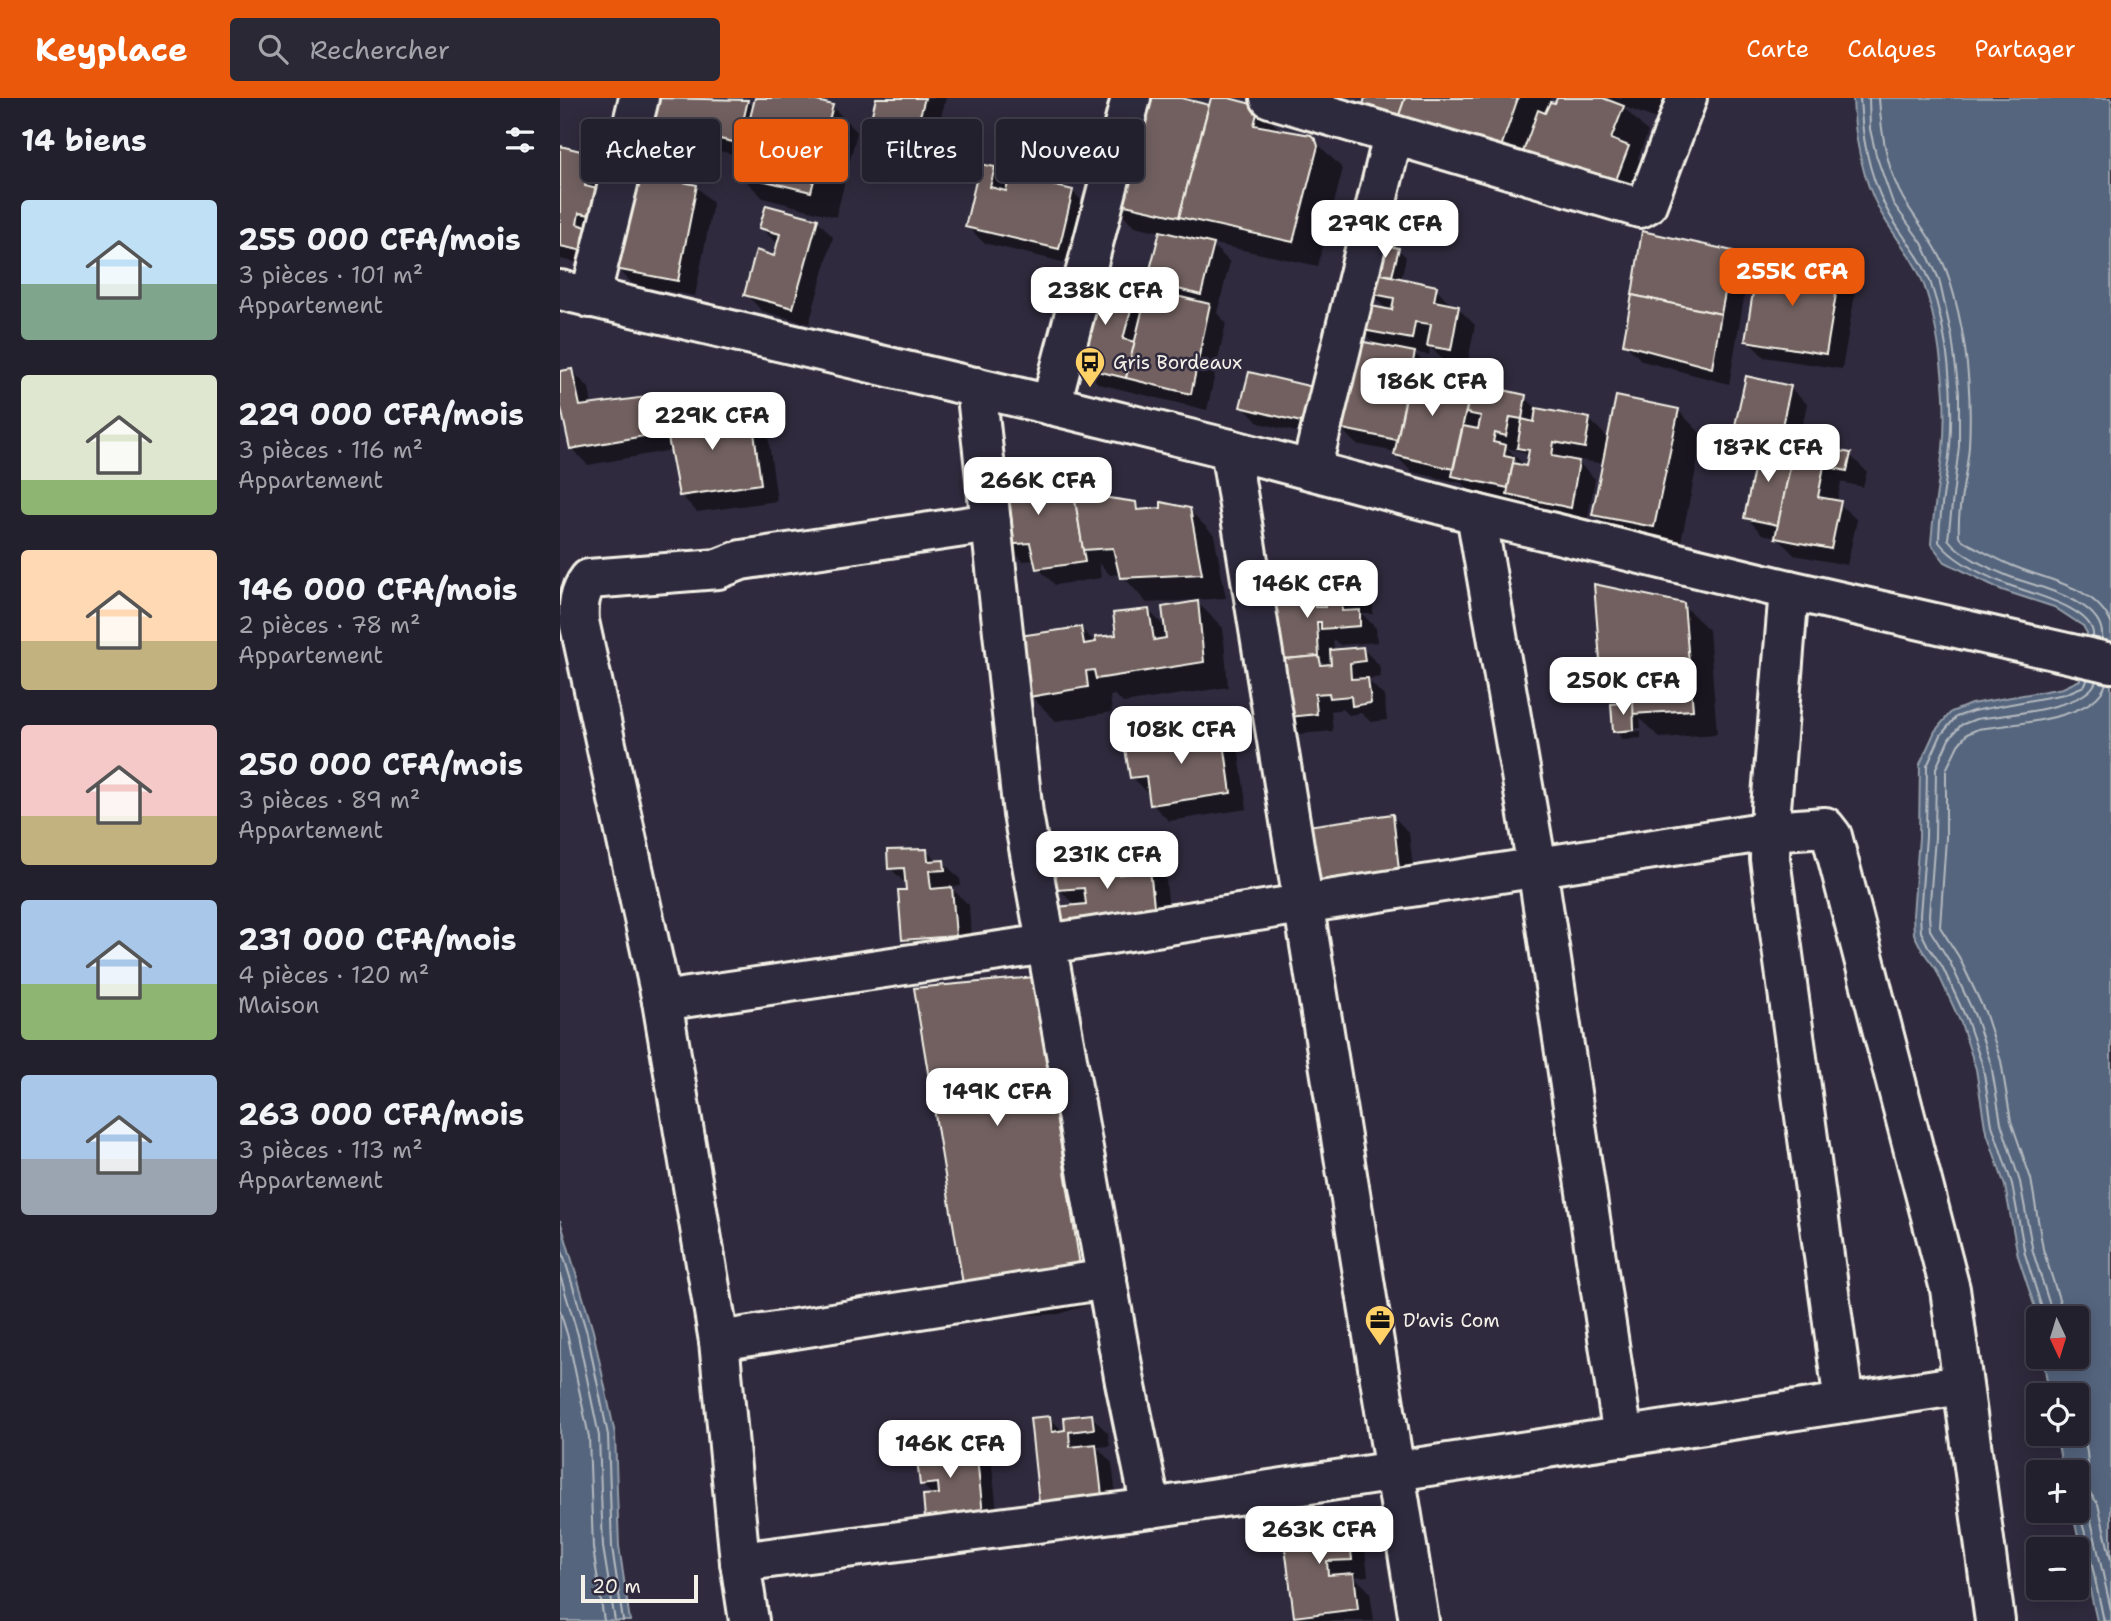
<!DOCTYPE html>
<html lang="fr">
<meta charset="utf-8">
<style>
body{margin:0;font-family:"Shantell Sans",sans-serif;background:#2b2836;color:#f1f3f6;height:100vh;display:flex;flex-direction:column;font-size:26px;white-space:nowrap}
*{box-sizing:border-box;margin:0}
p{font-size:23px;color:#a3a3aa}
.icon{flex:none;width:38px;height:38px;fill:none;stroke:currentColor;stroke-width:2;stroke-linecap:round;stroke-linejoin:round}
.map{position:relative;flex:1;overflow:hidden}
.sheet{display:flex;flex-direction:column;background:#23202e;width:560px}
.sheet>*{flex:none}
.guide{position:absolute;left:21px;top:21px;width:665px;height:63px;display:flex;gap:14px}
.needle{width:46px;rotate:176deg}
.buttons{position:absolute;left:1466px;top:1208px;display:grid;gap:14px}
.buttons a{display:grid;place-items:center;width:63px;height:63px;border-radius:7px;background:#23202e;box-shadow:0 4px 18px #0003,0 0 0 2px #403e4a;font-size:35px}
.scale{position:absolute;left:21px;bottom:18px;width:117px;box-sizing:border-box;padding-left:7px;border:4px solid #f4f1e8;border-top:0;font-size:19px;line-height:24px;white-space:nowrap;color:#f4f1e8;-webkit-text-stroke:5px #2f2a3d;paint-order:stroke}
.price{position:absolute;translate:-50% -60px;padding:0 16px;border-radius:14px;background:#fff;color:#222;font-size:23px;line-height:46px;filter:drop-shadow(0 2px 4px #0008)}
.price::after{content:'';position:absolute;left:50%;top:42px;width:21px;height:16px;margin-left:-10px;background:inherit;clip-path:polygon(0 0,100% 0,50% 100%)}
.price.current{background:#ea580c;color:#fff}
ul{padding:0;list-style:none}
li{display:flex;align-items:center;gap:21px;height:175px;padding:0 21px}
li span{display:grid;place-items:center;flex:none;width:196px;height:140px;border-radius:7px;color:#555}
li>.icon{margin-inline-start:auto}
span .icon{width:84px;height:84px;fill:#fffc;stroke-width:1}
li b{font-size:30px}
h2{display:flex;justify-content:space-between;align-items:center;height:84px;padding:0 21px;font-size:30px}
.tag{padding:0 24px;border-radius:7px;background:#23202e;box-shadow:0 4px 18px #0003,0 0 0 2px #403e4a;font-size:24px;line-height:63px}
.tag.current{background:#ea580c;color:#fff}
header{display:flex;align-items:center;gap:42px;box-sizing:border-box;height:98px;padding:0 35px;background:#ea580c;color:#fff}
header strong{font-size:33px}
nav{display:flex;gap:38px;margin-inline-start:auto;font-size:24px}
.search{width:490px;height:63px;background:#2b2836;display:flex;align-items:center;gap:18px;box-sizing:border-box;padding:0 24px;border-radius:7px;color:#a3a3aa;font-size:26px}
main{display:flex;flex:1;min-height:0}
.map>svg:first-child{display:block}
.water{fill:#54657e;stroke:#949da8;stroke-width:2}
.shadow{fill:#0007;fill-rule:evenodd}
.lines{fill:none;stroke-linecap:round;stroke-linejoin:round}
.shore{stroke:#b4b9be;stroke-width:2}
.building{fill:#71615e;stroke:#f4f1e8;stroke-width:2}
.minor-casing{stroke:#f4f1e8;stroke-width:44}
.minor{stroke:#2f2a3d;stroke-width:38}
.labels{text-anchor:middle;stroke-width:5;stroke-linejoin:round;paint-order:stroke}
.poi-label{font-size:19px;fill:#f4f1e8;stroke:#2f2a3d;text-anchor:start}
</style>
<header>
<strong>Keyplace</strong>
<div class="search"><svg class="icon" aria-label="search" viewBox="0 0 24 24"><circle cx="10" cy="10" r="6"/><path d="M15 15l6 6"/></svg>Rechercher</div>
<nav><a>Carte</a><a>Calques</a><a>Partager</a></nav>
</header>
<main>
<section class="sheet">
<h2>14 biens<svg class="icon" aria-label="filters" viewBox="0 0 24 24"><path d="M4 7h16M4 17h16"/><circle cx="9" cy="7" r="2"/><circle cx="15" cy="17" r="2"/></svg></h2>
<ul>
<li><span style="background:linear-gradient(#bfe0f5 60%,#7fa58c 0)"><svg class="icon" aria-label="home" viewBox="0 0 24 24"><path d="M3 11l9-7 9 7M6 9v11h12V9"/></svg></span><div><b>255 000 CFA/mois</b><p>3 pièces · 101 m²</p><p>Appartement</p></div></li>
<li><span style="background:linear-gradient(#dfe7d0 75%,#8fb573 0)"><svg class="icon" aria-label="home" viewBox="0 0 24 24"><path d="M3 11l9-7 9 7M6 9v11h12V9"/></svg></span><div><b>229 000 CFA/mois</b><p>3 pièces · 116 m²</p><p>Appartement</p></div></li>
<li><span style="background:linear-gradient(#ffd9b3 65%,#c2b280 0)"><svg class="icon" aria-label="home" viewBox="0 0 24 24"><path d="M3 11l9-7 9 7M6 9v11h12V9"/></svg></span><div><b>146 000 CFA/mois</b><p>2 pièces · 78 m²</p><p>Appartement</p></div></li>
<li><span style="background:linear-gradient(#f6c9c9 65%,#c2b280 0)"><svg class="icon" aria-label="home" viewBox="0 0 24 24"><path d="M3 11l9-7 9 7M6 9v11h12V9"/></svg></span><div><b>250 000 CFA/mois</b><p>3 pièces · 89 m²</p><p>Appartement</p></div></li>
<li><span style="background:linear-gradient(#a9c7e8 60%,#8fb573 0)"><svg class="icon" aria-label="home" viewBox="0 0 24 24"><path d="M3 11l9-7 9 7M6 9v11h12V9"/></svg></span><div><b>231 000 CFA/mois</b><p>4 pièces · 120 m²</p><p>Maison</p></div></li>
<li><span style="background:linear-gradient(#a9c7e8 60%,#9aa5b1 0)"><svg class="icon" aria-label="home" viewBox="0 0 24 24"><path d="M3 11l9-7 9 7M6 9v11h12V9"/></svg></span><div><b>263 000 CFA/mois</b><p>3 pièces · 113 m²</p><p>Appartement</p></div></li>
</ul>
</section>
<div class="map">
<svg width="1551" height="1523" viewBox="0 0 1551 1523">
<rect width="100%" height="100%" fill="#2f2a3d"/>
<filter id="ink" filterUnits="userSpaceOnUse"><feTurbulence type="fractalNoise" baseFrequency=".0143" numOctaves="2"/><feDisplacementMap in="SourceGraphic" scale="14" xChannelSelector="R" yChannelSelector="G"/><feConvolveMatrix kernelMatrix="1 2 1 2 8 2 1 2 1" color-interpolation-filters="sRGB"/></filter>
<g filter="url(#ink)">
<g class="water">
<path d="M 1293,0 L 1551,0 L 1551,1523 L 1537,1523 L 1512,1412 L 1517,1412 L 1517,1374 L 1503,1374 L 1496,1335 L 1517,1335 L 1517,1297 L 1489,1297 L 1483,1258 L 1517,1258 L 1517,1220 L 1479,1220 L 1479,1222 L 1458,1158 L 1445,1088 L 1425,1029 L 1416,971 L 1401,925 L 1376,871 L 1362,852 L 1354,836 L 1353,817 L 1359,739 L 1360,666 L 1375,633 L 1391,614 L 1411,606 L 1503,590 L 1520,582 L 1527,535 L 1523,528 L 1494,509 L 1442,492 L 1385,464 L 1371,446 C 1373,414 1379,383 1383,351 C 1388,303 1380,232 1364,187 C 1354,159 1334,139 1320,113 C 1302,81 1294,37 1293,0 Z"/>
<polygon points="0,1122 33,1233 55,1336 59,1448 70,1523 0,1523"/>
</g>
<g class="shadow">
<polygon points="99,0 173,0 187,3 194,10 196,0 238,0 272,8 297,34 276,119 203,100 178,75 182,58 110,42 93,25"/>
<polygon points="318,0 386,0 373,48 330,36 313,19"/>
<polygon points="619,0 650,10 653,0 662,0 698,10 722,34 755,43 781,69 782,74 758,168 650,145 670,164 657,215 666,225 647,312 539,286 522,269 559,183 576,200 574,207 583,217 606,213 609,200 589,183 602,134 574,128 549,103"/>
<polygon points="807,0 991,0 990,5 996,8 999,0 1104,0 1102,5 1110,14 1107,25 1062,8 1088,34 1078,60 1093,74 1076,119"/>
<polygon points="0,50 46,60 41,169 0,161"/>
<polygon points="434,70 449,86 512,93 529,110 515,167 424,145 407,128"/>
<polygon points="136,88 153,105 135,198 74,187 57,170"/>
<polygon points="257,122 273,139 249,226 202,213 186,196 216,160 218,146 201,130"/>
<path d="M 838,151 L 846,159 L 841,182 L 876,190 L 893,209 L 898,210 L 915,227 L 907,268 L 886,265 L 870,249 L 869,257 L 853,254 L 885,283 L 965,299 L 979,313 L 1029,321 L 1049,341 L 1118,312 L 1143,338 L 1119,453 L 1059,441 L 1034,416 L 1044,366 L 1015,361 L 1035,381 L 1027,425 L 966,412 L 958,404 L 911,394 L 902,385 L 852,374 L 835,357 L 836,354 L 796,346 L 780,330 L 816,248 L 799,230 L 828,213 L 810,194 L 814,174 ZM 947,350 L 963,354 L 969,359 L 967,370 L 962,369 L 962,365 Z"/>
<polygon points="1172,154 1189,171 1169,286 1082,263 1065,246"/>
<polygon points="1278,179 1295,196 1282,271 1204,259 1187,242"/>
<polygon points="12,273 29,290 32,308 100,298 117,315 191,321 208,338 217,403 137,414 121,397 112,352 28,367 11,350 0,297 0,275"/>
<polygon points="690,276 762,340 699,325 682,308"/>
<polygon points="1230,290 1247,306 1238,347 1290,357 1307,374 1303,389 1281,384 1277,404 1297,422 1287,467 1234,457 1217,439 1202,436 1186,419 1200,350 1192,348 1176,331"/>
<polygon points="494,383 508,396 575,405 583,413 629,412 654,437 666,500 587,505 561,476 550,477 539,465 541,480 495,487 478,470 476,462 463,463 446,446"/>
<polygon points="796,489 813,506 813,516 802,516 816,530 817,544 780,547 773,541 774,554 802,550 819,567 821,579 807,581 824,598 827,622 811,624 801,615 789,617 783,611 771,613 773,633 739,636 722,619 754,495 767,509"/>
<polygon points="638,505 663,530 668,589 563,605 555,597 550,598 552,614 496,623 471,598 521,530 539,549 558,539 589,513 606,530"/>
<polygon points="1123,507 1149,532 1157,636 1100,640 1080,621 1081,630 1060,632 1060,635 1081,633 1081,640 1063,641 1055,633 1074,606 1074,600 1068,600 1043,575"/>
<polygon points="661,632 678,649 687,711 609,723 592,706 589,696 572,679"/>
<polygon points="833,718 849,735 855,788 773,799 756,782"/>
<polygon points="366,752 378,764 383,764 400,781 401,788 390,789 409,807 412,855 360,858 343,841 347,787 330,770"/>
<polygon points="588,755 605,772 611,834 516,809 499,791 552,764 566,778 576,777"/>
<polygon points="473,880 552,1199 499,1216 438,1218 405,1185"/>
<polygon points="531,1318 548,1335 550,1348 537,1349 552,1365 559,1423 498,1430 490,1320 504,1334"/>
<polygon points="413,1332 430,1349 440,1442 373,1398 362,1386 381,1337 395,1350 399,1350"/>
<polygon points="781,1420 804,1443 808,1478 795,1479 810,1494 814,1523 741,1523 736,1518"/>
</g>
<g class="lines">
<g class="shore">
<path d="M 1300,0 C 1302,38 1308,73 1325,108 C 1338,135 1361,156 1371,186 C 1388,237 1394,296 1390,349 C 1387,381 1379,412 1379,444 C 1394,464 1423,477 1446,486 C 1468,495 1536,510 1533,539"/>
<path d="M 1309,0 L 1310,31 L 1316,57 L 1333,105 L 1362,145 L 1379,181 L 1392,239 L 1399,295 L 1399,348 L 1388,441 C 1401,458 1429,470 1448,478 C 1476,489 1546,502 1542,541"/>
<path d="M 1319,0 C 1321,33 1327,73 1344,102 C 1360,128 1380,151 1389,180 C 1406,234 1412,293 1409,348 C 1407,378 1397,408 1399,438 L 1403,443 C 1419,451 1436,461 1453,468 C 1486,482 1535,488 1551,525"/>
<polyline points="0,1146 27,1235 48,1337 52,1449 63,1523"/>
<polyline points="0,1177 18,1237 39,1338 43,1449 55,1523"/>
<polyline points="0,1213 8,1239 29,1339 33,1450 44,1523"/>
<polyline points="1485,1220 1465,1156 1452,1086 1432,1027 1423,969 1407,922 1382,868 1368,848 1361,834 1360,817 1366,739 1367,668 1381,637 1396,619 1413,613 1505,596 1524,588 1528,581"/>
<path d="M 1494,1220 L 1473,1154 L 1460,1084 L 1441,1025 L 1431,966 L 1415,918 L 1390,864 L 1370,832 L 1369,817 L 1375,739 L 1376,670 L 1389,641 L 1401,627 L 1416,621 C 1443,617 1527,611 1536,583"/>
<path d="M 1505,1220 L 1483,1151 L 1471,1081 L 1451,1023 L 1441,963 L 1425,914 L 1399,859 L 1380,829 L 1386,740 L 1386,672 L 1398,647 L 1407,636 L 1418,631 C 1451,626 1536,622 1546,585"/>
<path d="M 1517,1321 C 1527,1340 1531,1369 1525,1388 L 1538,1406 L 1551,1462"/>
<polyline points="1517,1398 1524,1403 1528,1409 1551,1512"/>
<polyline points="1517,1408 1525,1435 1544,1523"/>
</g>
</g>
<g class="building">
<polygon points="97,0 188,2 178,45 91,26"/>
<polygon points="195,0 245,0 273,7 251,94 176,76"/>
<polygon points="316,0 365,0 356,32 311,20"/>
<polygon points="574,0 621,0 649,7 619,119 547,103"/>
<polygon points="651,0 669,0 699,8 694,27 751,37 756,42 758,48 733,144 619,119"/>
<polygon points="805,0 845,0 836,27 800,16"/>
<polygon points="845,0 958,0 939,55 838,20"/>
<polygon points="997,0 1043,0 1064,8 1051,41 1069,48 1051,95 959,65 978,12 985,15 990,4 995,5"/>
<polygon points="0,48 46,59 42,80 28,76 25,88 37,91 31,117 19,115 17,126 30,130 24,153 0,148"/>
<polygon points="420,66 435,69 430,89 446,93 450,77 513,92 499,151 405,129"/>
<polygon points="75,74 137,87 118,183 55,171"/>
<polygon points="206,107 258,121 233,210 184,197 196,152 214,158 220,136 199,130"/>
<polygon points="600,133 654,146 641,197 587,183"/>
<polygon points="1082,133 1173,153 1161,216 1072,197"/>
<polygon points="819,146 839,150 832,178 812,174"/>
<polygon points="1198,164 1279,178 1266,256 1185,243"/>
<polygon points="527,172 560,181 555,199 573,204 563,241 575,244 566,280 520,269"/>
<polygon points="812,174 877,188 874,203 899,208 891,252 867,248 871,226 855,224 852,241 797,231 801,206 832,212 834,200 808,195"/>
<polygon points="608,196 650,206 631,296 566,280 584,205 604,211"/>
<polygon points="1072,197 1161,216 1152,270 1063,246"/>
<polygon points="794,242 855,254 837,342 778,330"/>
<polygon points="853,266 874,269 872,279 912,285 893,371 834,357"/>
<polygon points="12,271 20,308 101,297 107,334 10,351 0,305 0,273"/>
<polygon points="689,274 753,289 745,325 680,309"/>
<polygon points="1186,278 1231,288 1219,341 1174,332"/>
<polygon points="912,285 966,297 962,321 950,319 946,338 935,335 933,344 946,347 944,358 954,360 948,390 892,378 903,328 918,331 921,318 906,315"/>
<polygon points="1056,298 1119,311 1094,429 1032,417"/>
<polygon points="976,310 1030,320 1025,350 994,344 992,358 1019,363 1011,410 947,396 953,365 966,368 969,352 957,350 962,321 974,324"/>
<polygon points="103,313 192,319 201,386 119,398"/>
<polygon points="1201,338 1219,341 1215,358 1232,361 1218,427 1184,420"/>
<polygon points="1235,345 1291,355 1287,373 1264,368 1258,399 1281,403 1271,451 1215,440"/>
<polygon points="429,365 495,381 497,393 514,395 525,464 476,471 470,445 444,447"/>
<polygon points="514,395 576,404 577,412 601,410 601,404 630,410 642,476 560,480 553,450 523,452"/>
<polygon points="1034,486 1124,505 1133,612 1073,616 1071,574 1041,576"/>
<polygon points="797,487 797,500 782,500 782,513 800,512 800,528 761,531 761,524 757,524 759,558 713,562 707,498 754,493 755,509 765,509 765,489"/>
<polygon points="638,503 644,564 536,581 534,572 526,573 528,589 469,599 459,538 521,529 524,546 536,544 535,539 556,537 553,515 589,511 594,542 606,540 602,509"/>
<polygon points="803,549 805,563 790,565 791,581 808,580 811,605 792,608 791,598 770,600 769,595 755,596 757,616 720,620 713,562 759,558 761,567 771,566 770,552"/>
<polygon points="1073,604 1074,632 1053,634 1051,606"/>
<polygon points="662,630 671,695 590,707 586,678 570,680 564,645"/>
<polygon points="833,716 839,772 754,783 747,728"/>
<polygon points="367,751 368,763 384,762 385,772 369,773 371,791 392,789 396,838 342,842 338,792 346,792 344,770 328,771 327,752"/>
<polygon points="588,753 595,817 500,828 497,809 526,806 524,790 497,792 494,768 552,762 554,777 574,775 572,755"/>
<polygon points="474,879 520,1167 403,1186 354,890"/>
<polygon points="532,1316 534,1331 509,1334 510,1349 536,1346 543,1406 480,1414 470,1320 490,1318 492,1334 505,1332 504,1319"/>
<polygon points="414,1331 424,1426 366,1432 363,1397 379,1396 378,1385 360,1387 354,1337 382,1335 383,1350 397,1348 395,1333"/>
<polygon points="781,1418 788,1424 792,1462 767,1463 768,1477 794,1475 798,1511 734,1519 722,1425"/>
</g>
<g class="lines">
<g class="minor-casing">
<g id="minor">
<polyline points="710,0 1080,110 1087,106 1127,0"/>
<polyline points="0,192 491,307 670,351 916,416 1229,492 1551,565"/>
<polyline points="30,200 79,0"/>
<polyline points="416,289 463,716 565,1284 591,1410"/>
<polyline points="491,307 571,0"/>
<polyline points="670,351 859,1523"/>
<polyline points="751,372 833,38"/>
<polyline points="916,416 977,769 1063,1339"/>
<polyline points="1229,492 1211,710 1210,761 1284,1305"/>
<polyline points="102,903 487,846 1209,733 1265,729 1272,738 1390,1191 1435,1523"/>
<polyline points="159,1243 547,1181"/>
<polyline points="180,1464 591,1410 1402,1287"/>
<path d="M 189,1523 L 180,1464 L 159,1243 L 102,903 L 19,523 C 18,508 19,494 29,481 L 158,471 L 181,462 L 431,425"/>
</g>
</g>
<use href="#minor" class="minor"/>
</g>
</g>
<defs>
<g id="bus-pin" transform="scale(1.575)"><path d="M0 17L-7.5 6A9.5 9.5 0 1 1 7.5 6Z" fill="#ffd166" stroke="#2f2a3d"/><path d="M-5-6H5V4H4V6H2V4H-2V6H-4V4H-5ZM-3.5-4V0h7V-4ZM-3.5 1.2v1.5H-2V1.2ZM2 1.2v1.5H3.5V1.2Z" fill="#111"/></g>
<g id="office-pin" transform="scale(1.575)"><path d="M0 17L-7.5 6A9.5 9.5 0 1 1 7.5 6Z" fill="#ffd166" stroke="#2f2a3d"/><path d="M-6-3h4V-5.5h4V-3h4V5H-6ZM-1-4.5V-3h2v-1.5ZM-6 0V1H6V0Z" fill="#111"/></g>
</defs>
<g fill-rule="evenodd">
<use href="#bus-pin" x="530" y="264"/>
<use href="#office-pin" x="820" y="1222"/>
</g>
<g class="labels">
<g class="poi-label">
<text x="553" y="271">Gris Bordeaux</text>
<text x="843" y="1229">D'avis Com</text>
</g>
</g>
</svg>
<div class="buttons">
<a><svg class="needle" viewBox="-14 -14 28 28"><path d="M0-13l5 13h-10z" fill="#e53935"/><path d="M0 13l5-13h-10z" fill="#a3a3aa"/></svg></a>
<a><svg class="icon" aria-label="locate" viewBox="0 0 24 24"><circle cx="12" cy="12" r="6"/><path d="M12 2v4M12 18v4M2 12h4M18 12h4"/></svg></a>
<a>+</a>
<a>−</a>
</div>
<div class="scale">20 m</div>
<b class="price" style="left:825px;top:162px">279K CFA</b>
<b class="price current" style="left:1232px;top:210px">255K CFA</b>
<b class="price" style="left:545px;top:229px">238K CFA</b>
<b class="price" style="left:872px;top:320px">186K CFA</b>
<b class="price" style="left:152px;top:354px">229K CFA</b>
<b class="price" style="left:1208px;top:386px">187K CFA</b>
<b class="price" style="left:478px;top:419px">266K CFA</b>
<b class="price" style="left:747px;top:522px">146K CFA</b>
<b class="price" style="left:1063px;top:619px">250K CFA</b>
<b class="price" style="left:621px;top:668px">108K CFA</b>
<b class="price" style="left:547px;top:793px">231K CFA</b>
<b class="price" style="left:437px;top:1030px">149K CFA</b>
<b class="price" style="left:390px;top:1382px">146K CFA</b>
<b class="price" style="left:759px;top:1468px">263K CFA</b>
<div class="guide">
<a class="tag">Acheter</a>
<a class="tag current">Louer</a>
<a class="tag">Filtres</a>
<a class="tag">Nouveau</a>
</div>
</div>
</main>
